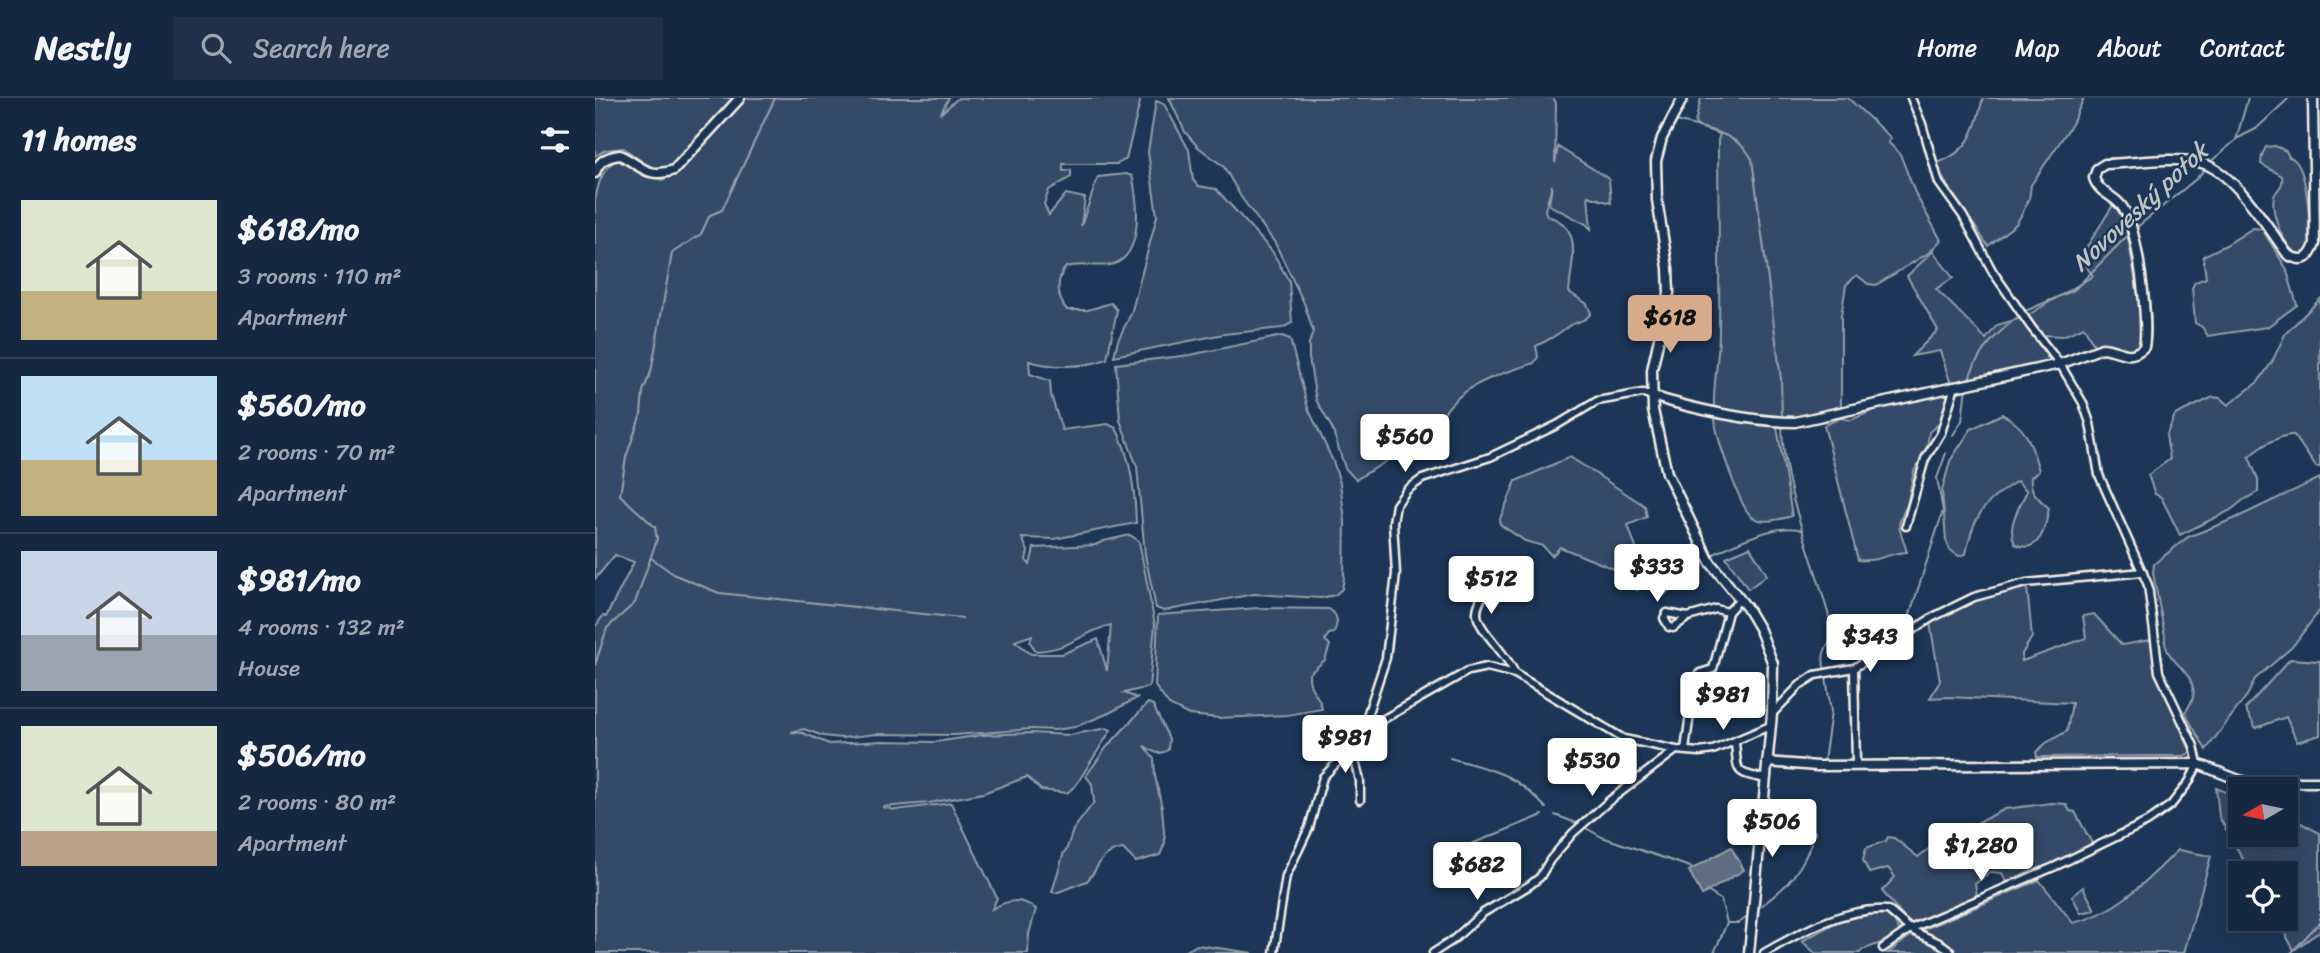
<!DOCTYPE html>
<meta charset="utf-8">
<style>
body{margin:0;font-family:Sriracha,sans-serif;background:#1f3048;color:#f1f3f6;height:100vh;display:flex;flex-direction:column;font-size:26px;white-space:nowrap}
*{box-sizing:border-box;margin:0}
p{font-size:23px;color:#9ea6b1}
.icon{flex:none;width:38px;height:38px;fill:none;stroke:currentColor;stroke-width:2;stroke-linecap:round;stroke-linejoin:round}
.map{position:relative;flex:1;overflow:hidden}
.side{display:flex;flex-direction:column;background:#162841;width:595px}
.side>*{flex:none}
.needle{width:46px;rotate:261deg}
.controls{position:absolute;left:1633px;top:679px;display:grid;gap:14px}
.controls a{display:grid;place-items:center;width:70px;height:70px;border-radius:0px;background:#162841;box-shadow:0 7px 28px #0002,0 0 0 2px #35445a;font-size:35px}
.price{position:absolute;translate:-50% -60px;padding:0 16px;border-radius:7px;background:#fff;color:#222;font-size:23px;line-height:46px;filter:drop-shadow(0 2px 4px #0008)}
.price::after{content:'';position:absolute;left:50%;top:42px;width:21px;height:16px;margin-left:-10px;background:inherit;clip-path:polygon(0 0,100% 0,50% 100%)}
.price.active{background:#d6ab8b;color:#111}
ul{padding:0;list-style:none}
li{display:flex;align-items:center;gap:21px;height:175px;padding:0 21px}
li+li{border-top:2px solid #35445a}
li span{display:grid;place-items:center;flex:none;width:196px;height:140px;border-radius:0px;color:#555}
li>.icon{margin-inline-start:auto}
span .icon{width:84px;height:84px;fill:#fffc;stroke-width:1}
li b{font-size:30px}
h2{display:flex;justify-content:space-between;align-items:center;height:84px;padding:0 21px;font-size:30px}
header{display:flex;align-items:center;gap:42px;box-sizing:border-box;height:98px;padding:0 35px;background:#162841;border-bottom:2px solid #35445a}
header strong{font-size:33px}
nav{display:flex;gap:38px;margin-inline-start:auto;font-size:24px}
.search{width:490px;height:63px;background:#1f3048;display:flex;align-items:center;gap:18px;box-sizing:border-box;padding:0 24px;border-radius:0px;color:#9ea6b1;font-size:26px}
main{display:flex;flex:1;min-height:0}
.map>svg:first-child{display:block}
.green{fill:#354a67;stroke:#949ea8;stroke-width:2;fill-rule:evenodd}
.water{fill:#5e6d82;stroke:#9aa2ab;stroke-width:2}
.lines{fill:none;stroke-linecap:round;stroke-linejoin:round}
.stream{stroke:#9aa2ab;stroke-width:2}
.minor-casing{stroke:#f4f1e8;stroke-width:11}
.tertiary-casing{stroke:#f4f1e8;stroke-width:13}
.minor{stroke:#1d3557;stroke-width:6}
.tertiary{stroke:#1d3557;stroke-width:8}
.labels{text-anchor:middle;stroke-width:5;stroke-linejoin:round;paint-order:stroke}
.water-label{font-size:24px;font-style:italic;fill:#c0c3c4;stroke:#1d3557}
</style>
<header>
<strong>Nestly</strong>
<div class="search"><svg class="icon" aria-label="search" viewBox="0 0 24 24"><circle cx="10" cy="10" r="6"/><path d="M15 15l6 6"/></svg>Search here</div>
<nav><a>Home</a><a>Map</a><a>About</a><a>Contact</a></nav>
</header>
<main>
<section class="side">
<h2>11 homes<svg class="icon" aria-label="filters" viewBox="0 0 24 24"><path d="M4 7h16M4 17h16"/><circle cx="9" cy="7" r="2"/><circle cx="15" cy="17" r="2"/></svg></h2>
<ul>
<li><span style="background:linear-gradient(#dfe7d0 65%,#c2b280 0)"><svg class="icon" aria-label="home" viewBox="0 0 24 24"><path d="M3 11l9-7 9 7M6 9v11h12V9"/></svg></span><div><b>$618/mo</b><p>3 rooms · 110 m²</p><p>Apartment</p></div></li>
<li><span style="background:linear-gradient(#bfe0f5 60%,#c2b280 0)"><svg class="icon" aria-label="home" viewBox="0 0 24 24"><path d="M3 11l9-7 9 7M6 9v11h12V9"/></svg></span><div><b>$560/mo</b><p>2 rooms · 70 m²</p><p>Apartment</p></div></li>
<li><span style="background:linear-gradient(#c9d6e8 60%,#9aa5b1 0)"><svg class="icon" aria-label="home" viewBox="0 0 24 24"><path d="M3 11l9-7 9 7M6 9v11h12V9"/></svg></span><div><b>$981/mo</b><p>4 rooms · 132 m²</p><p>House</p></div></li>
<li><span style="background:linear-gradient(#dfe7d0 75%,#b9a48a 0)"><svg class="icon" aria-label="home" viewBox="0 0 24 24"><path d="M3 11l9-7 9 7M6 9v11h12V9"/></svg></span><div><b>$506/mo</b><p>2 rooms · 80 m²</p><p>Apartment</p></div></li>
</ul>
</section>
<div class="map">
<svg width="1725" height="855" viewBox="0 0 1725 855">
<rect width="100%" height="100%" fill="#1d3557"/>
<filter id="ink" filterUnits="userSpaceOnUse"><feTurbulence type="fractalNoise" baseFrequency=".0143" numOctaves="2"/><feDisplacementMap in="SourceGraphic" scale="14" xChannelSelector="R" yChannelSelector="G"/><feConvolveMatrix kernelMatrix="1 2 1 2 8 2 1 2 1" color-interpolation-filters="sRGB"/></filter>
<g filter="url(#ink)">
<g class="green">
<polygon points="0,0 138,0 87,60 74,69 65,71 55,70 29,50 10,52 0,58"/>
<path d="M 151,0 L 354,0 L 345,16 L 363,0 L 546,0 L 531,61 L 522,66 L 468,66 L 468,73 L 476,72 L 476,79 L 454,92 L 449,106 L 454,117 L 471,96 L 490,100 L 486,128 L 503,79 L 531,76 L 537,78 L 538,81 C 543,106 549,160 515,167 C 501,169 485,165 471,169 C 460,182 462,200 472,212 L 493,212 L 516,205 L 522,212 L 512,261 C 488,270 457,270 434,263 L 435,276 L 455,283 L 456,297 L 467,332 L 513,326 L 521,330 C 536,359 540,392 541,425 L 459,441 L 427,440 L 433,453 L 431,462 L 435,467 L 439,450 L 500,447 L 509,443 L 535,437 L 544,443 L 560,527 L 554,589 L 529,595 L 542,600 L 514,615 L 480,629 L 460,632 L 436,631 L 360,637 L 282,636 L 247,640 L 228,638 L 209,631 L 196,634 L 208,635 L 234,646 L 287,643 L 340,644 L 388,637 L 436,635 L 475,637 L 512,630 L 516,632 L 481,687 L 472,695 L 446,692 L 432,679 L 388,695 L 334,705 L 287,709 L 300,712 L 356,705 L 402,800 L 397,811 C 412,802 425,799 441,811 L 434,836 L 433,855 L 0,855 L 0,529 L 8,518 L 11,519 L 39,464 L 20,457 L 0,481 L 0,103 C 3,86 7,70 23,61 L 67,82 L 83,75 ZM 516,527 L 512,573 L 503,541 L 467,556 L 436,556 L 420,543 L 437,537 L 435,544 L 441,553 C 477,551 485,535 516,527 Z"/>
<path d="M 574,0 L 958,0 L 961,5 L 960,65 L 963,49 L 1014,81 L 1016,105 L 993,98 L 996,131 L 991,126 L 954,107 L 957,87 L 950,112 L 952,118 C 990,128 976,164 974,194 L 992,206 L 996,215 C 990,225 979,223 971,230 C 962,237 952,243 941,248 L 943,259 L 939,265 C 897,279 860,288 840,330 L 832,326 L 819,340 L 812,337 L 807,339 C 808,361 776,370 761,382 L 750,370 L 737,330 L 721,302 L 714,260 L 714,246 L 718,233 L 709,205 L 680,145 L 646,99 L 629,69 L 602,48 L 590,34 Z"/>
<path d="M 1106,0 L 1253,0 L 1296,40 L 1293,44 L 1305,56 L 1321,97 L 1346,142 L 1335,154 L 1281,187 L 1273,186 L 1262,177 L 1251,187 L 1246,218 L 1246,312 L 1191,320 L 1182,329 L 1197,418 C 1185,421 1167,427 1156,418 C 1145,409 1124,345 1121,329 C 1115,298 1124,265 1124,234 C 1125,170 1123,106 1123,42 L 1125,36 L 1103,29 L 1100,25 Z"/>
<path d="M 1388,0 L 1489,0 L 1477,26 L 1436,87 L 1434,102 L 1427,116 L 1421,126 L 1393,148 L 1345,76 L 1342,65 C 1376,53 1379,33 1388,0 Z"/>
<polygon points="561,3 569,6 594,52 598,82 603,88 621,91 677,153 694,183 697,225 687,230 629,236 519,258 523,242 536,216 562,118 553,54"/>
<path d="M 1680,48 L 1691,53 L 1694,59 C 1714,62 1715,132 1715,150 L 1707,157 C 1689,153 1675,115 1679,98 C 1682,90 1689,89 1687,78 L 1666,66 L 1667,57 L 1671,49 Z"/>
<polygon points="1518,107 1529,117 1549,231 1547,248 1536,255 1507,245 1500,249 1489,229 1468,238 1447,237 1433,217 1498,178 1485,160"/>
<polygon points="1658,130 1667,131 1691,170 1702,207 1672,229 1613,238 1607,229 1600,225 1597,190 1600,184 1611,180 1608,158 1631,147"/>
<polygon points="1338,153 1358,180 1341,191 1391,241 1402,227 1427,220 1455,264 1356,286 1345,253 1317,258 1343,232 1312,178"/>
<path d="M 1725,201 L 1725,369 L 1721,369 L 1699,337 C 1686,336 1664,349 1654,359 L 1663,381 L 1663,394 L 1647,403 L 1636,412 L 1585,437 L 1566,399 L 1560,396 L 1553,377 L 1575,361 L 1571,338 L 1580,317 L 1618,299 L 1625,300 L 1633,307 L 1663,284 L 1677,264 L 1690,236 Z"/>
<polygon points="687,238 695,241 713,310 738,363 745,385 750,423 749,480 747,491 740,497 726,500 659,496 569,513 561,510 550,457 542,369 525,322 521,266 595,257"/>
<path d="M 1357,294 L 1344,326 L 1334,334 L 1332,351 L 1319,373 L 1312,407 L 1305,422 L 1304,429 L 1312,454 C 1291,455 1286,464 1263,462 L 1229,327 L 1246,320 L 1256,322 L 1287,309 Z"/>
<path d="M 1407,316 C 1434,331 1436,346 1444,373 L 1436,379 C 1434,394 1444,401 1454,410 C 1451,428 1445,458 1420,446 C 1411,428 1424,410 1432,393 L 1422,383 C 1389,404 1378,418 1371,456 L 1364,458 L 1355,452 L 1351,442 L 1347,393 L 1355,363 L 1376,331 Z"/>
<path d="M 975,359 L 1050,408 L 1052,419 L 1033,427 L 1042,453 L 1035,473 L 1045,459 L 1056,456 L 1070,458 L 1071,464 L 1061,472 L 1061,478 L 1066,479 C 1079,466 1074,458 1098,451 L 1105,461 C 1101,478 1087,490 1070,490 L 1059,482 L 1042,492 L 1037,486 L 1034,477 L 965,449 L 957,458 L 948,448 L 930,443 L 906,427 L 904,423 L 921,383 Z"/>
<path d="M 1725,380 L 1725,512 L 1697,549 L 1660,581 L 1653,596 L 1611,652 L 1590,615 C 1593,610 1597,604 1598,599 C 1603,572 1566,563 1570,538 L 1558,475 L 1559,466 L 1593,439 L 1641,420 Z"/>
<polygon points="1155,449 1172,477 1153,491 1131,459"/>
<path d="M 1432,488 L 1437,539 L 1427,556 L 1427,563 L 1491,540 L 1488,518 L 1499,516 L 1527,547 L 1556,542 L 1561,574 L 1596,654 L 1589,658 L 1567,658 L 1442,659 L 1441,654 L 1451,645 L 1472,633 L 1477,605 L 1353,599 L 1335,600 L 1345,583 L 1335,525 C 1362,503 1399,497 1432,488 Z"/>
<path d="M 664,510 L 734,511 C 744,518 743,524 739,535 L 734,536 L 730,542 L 735,547 L 730,562 L 714,576 C 713,594 725,596 727,611 L 692,617 L 624,620 L 594,617 L 574,607 L 560,588 L 563,517 Z"/>
<polygon points="1695,561 1725,563 1725,637 1702,644 1691,619 1661,630 1650,611"/>
<path d="M 553,605 L 558,607 L 574,641 L 573,652 C 562,659 557,652 549,648 L 559,661 L 560,678 L 567,710 L 570,745 L 565,757 L 541,764 L 528,751 C 503,755 506,768 492,783 L 461,795 L 457,794 L 469,754 L 471,753 L 478,732 L 499,704 L 497,686 L 491,678 L 511,650 Z"/>
<polygon points="1621,690 1645,700 1645,737 1690,737 1691,721 1701,727 1704,724 1725,735 1725,833 1699,852 1682,821 1690,821 1690,775 1656,775 1624,719"/>
<polygon points="1456,705 1471,706 1475,713 1480,714 1499,749 1413,786 1407,775 1395,774 1380,786 1382,798 1314,826 1287,793 1300,779 1293,770 1274,775 1268,762 1271,750 1291,743 1293,739 1299,740 1323,759 1340,746 1410,711"/>
<path d="M 1583,752 L 1616,758 L 1589,855 L 1293,855 L 1318,836 L 1444,782 L 1478,825 C 1521,816 1552,782 1583,752 Z"/>
<polygon points="1488,789 1500,812 1486,815 1477,798"/>
<polygon points="1289,814 1295,816 1305,834 1291,843 1267,852 1265,855 1220,855 1207,843 1245,822"/>
<polygon points="602,847 658,855 587,855"/>
</g>
<polygon class="water" points="1136,749 1149,772 1107,797 1094,773"/>
<g class="lines">
<g class="stream">
<path d="M 1081,23 C 1109,31 1143,34 1157,61 L 1186,281 L 1187,322"/>
<polyline points="1643,40 1661,31 1694,0"/>
<polyline points="1614,65 1641,42 1653,0"/>
<polyline points="1541,130 1601,81 1611,70"/>
<polyline points="1428,214 1479,192 1534,136"/>
<path d="M 1373,284 C 1381,255 1401,236 1424,218"/>
<path d="M 1187,327 C 1188,400 1224,469 1239,539"/>
<polyline points="1358,337 1367,323 1371,289"/>
<path d="M 1117,457 C 1140,445 1183,424 1207,432"/>
<polyline points="56,460 80,477 124,495 367,520"/>
<polyline points="1068,498 1109,462"/>
<polyline points="0,567 12,530 40,505 62,441 60,429 25,397 31,359 46,316 48,293 56,274 77,155 106,136 115,117 127,112 180,0"/>
<path d="M 1230,574 C 1227,562 1227,551 1237,542 C 1246,534 1298,525 1313,522 L 1348,413 L 1342,380 L 1351,355"/>
<path d="M 855,660 C 900,673 918,674 951,710"/>
<polyline points="1229,663 1236,614 1231,579"/>
<polyline points="960,717 984,726"/>
<polyline points="989,729 1007,739 1098,770"/>
<polyline points="840,764 874,747 948,717"/>
<polyline points="1112,793 1126,802 1132,825"/>
<path d="M 1162,811 C 1193,789 1209,771 1220,734 L 1203,719 L 1206,706"/>
<polyline points="1119,855 1132,825 1144,825 1155,817"/>
<polyline points="1696,855 1725,824"/>
</g>
<g class="minor-casing">
<g id="minor">
<polyline points="1311,428 1330,361 1346,335 1360,288"/>
<path d="M 897,467 C 906,482 881,498 882,516 C 883,532 912,555 920,576"/>
<polyline points="1093,519 1078,530 1074,529 1069,520 1072,515 1093,519 1121,511 1133,514"/>
<polyline points="1259,570 1261,666"/>
<polyline points="1177,616 1205,587 1220,577 1259,570 1338,519 1379,499 1431,485 1548,474"/>
<polyline points="766,636 791,560 801,476 798,424 801,407 812,392 827,381 895,359 962,327 1002,303 1048,295 1057,298"/>
<path d="M 1140,644 C 1143,676 1139,674 1171,681"/>
<polyline points="757,649 765,683 765,702"/>
<polyline points="1090,652 1100,580 1105,575 1118,571 1133,514 1145,501"/>
<path d="M 1288,850 L 1315,831 C 1327,839 1350,844 1356,855"/>
<polyline points="679,855 691,778 714,730 728,679 780,626 873,573 892,569 920,576 1029,641 1081,652 1104,654 1118,652 1175,628"/>
<polyline points="838,855 858,842 888,815 935,787 945,779 955,762 978,735 1014,703 1081,652"/>
<path d="M 1169,855 C 1206,834 1249,809 1293,812 L 1315,831 L 1461,768 L 1552,724 L 1576,707 L 1594,684 L 1603,666 L 1599,648 L 1564,574 L 1553,487 L 1504,377 L 1495,325 L 1488,305 L 1465,266 L 1436,229 L 1398,174 L 1368,118 L 1344,85 L 1327,26 L 1316,0"/>
</g>
</g>
<g class="tertiary-casing">
<g id="tertiary">
<polyline points="1088,0 1067,40 1061,63 1062,102 1073,170 1074,195 1057,272 1058,312 1072,375 1115,464 1152,510 1165,532 1178,566 1177,616 1154,855"/>
<path d="M 0,75 C 4,62 12,59 25,57 C 47,68 52,81 79,72 L 145,0"/>
<path d="M 1057,298 C 1097,311 1158,324 1200,324 L 1465,266 L 1507,250 C 1524,251 1534,264 1549,249 C 1554,223 1543,131 1528,110 C 1520,97 1504,96 1499,80 L 1502,71 L 1510,66 C 1540,65 1574,59 1603,64 C 1638,71 1673,130 1693,157 C 1708,165 1715,161 1720,146 L 1718,0"/>
<polyline points="1172,664 1222,668 1603,666 1644,682 1666,688 1697,684 1725,684"/>
</g>
</g>
<use href="#minor" class="minor"/>
<use href="#tertiary" class="tertiary"/>
</g>
</g>
<g class="labels">
<g class="water-label">
<text transform="translate(1545 109) rotate(-43)" y="8">Novoveský potok</text>
</g>
</g>
</svg>
<div class="controls">
<a><svg class="needle" viewBox="-14 -14 28 28"><path d="M0-13l5 13h-10z" fill="#e53935"/><path d="M0 13l5-13h-10z" fill="#9ea6b1"/></svg></a>
<a><svg class="icon" aria-label="locate" viewBox="0 0 24 24"><circle cx="12" cy="12" r="6"/><path d="M12 2v4M12 18v4M2 12h4M18 12h4"/></svg></a>
</div>
<b class="price active" style="left:1075px;top:257px">$618</b>
<b class="price" style="left:810px;top:376px">$560</b>
<b class="price" style="left:1062px;top:506px">$333</b>
<b class="price" style="left:896px;top:518px">$512</b>
<b class="price" style="left:1275px;top:576px">$343</b>
<b class="price" style="left:1128px;top:634px">$981</b>
<b class="price" style="left:750px;top:677px">$981</b>
<b class="price" style="left:997px;top:700px">$530</b>
<b class="price" style="left:1177px;top:761px">$506</b>
<b class="price" style="left:1386px;top:785px">$1,280</b>
<b class="price" style="left:882px;top:804px">$682</b>
</div>
</main>
